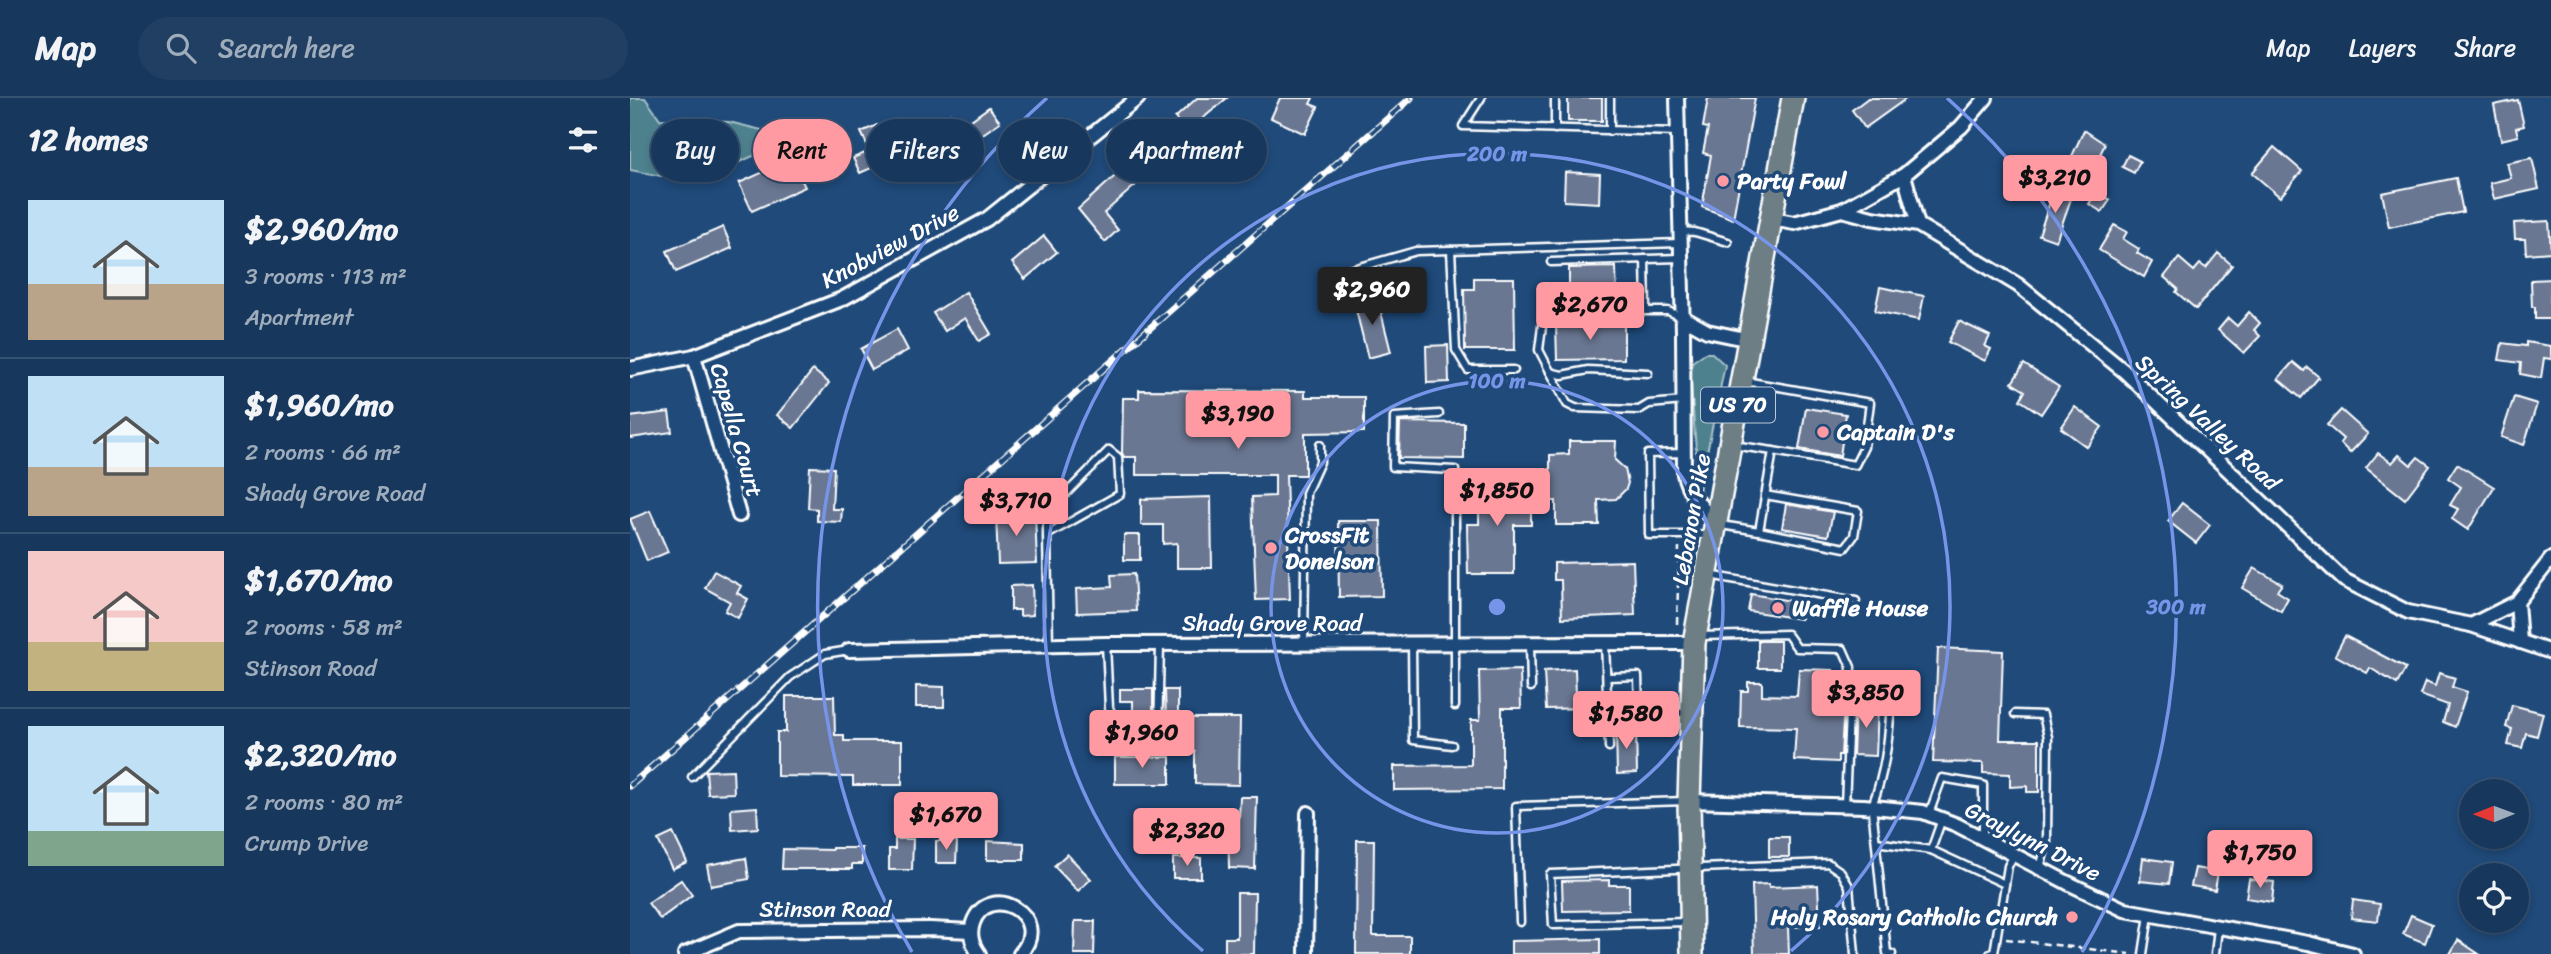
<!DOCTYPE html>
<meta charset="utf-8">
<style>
body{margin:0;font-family:Sriracha,sans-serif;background:#203f62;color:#f1f3f6;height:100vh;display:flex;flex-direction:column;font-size:26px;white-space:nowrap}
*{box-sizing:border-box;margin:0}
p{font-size:23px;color:#9eacbb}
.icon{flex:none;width:38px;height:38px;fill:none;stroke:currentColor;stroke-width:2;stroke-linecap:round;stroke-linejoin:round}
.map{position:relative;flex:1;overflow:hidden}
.drawer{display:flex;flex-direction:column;background:#17385c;width:630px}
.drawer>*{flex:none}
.guide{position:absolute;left:21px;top:21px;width:665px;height:63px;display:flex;gap:14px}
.needle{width:46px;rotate:269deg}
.fabs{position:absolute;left:1829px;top:681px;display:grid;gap:14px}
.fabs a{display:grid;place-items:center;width:70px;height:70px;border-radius:50%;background:#17385c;box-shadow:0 4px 10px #0003,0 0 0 2px #365272;font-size:35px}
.price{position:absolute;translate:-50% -60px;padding:0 16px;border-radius:7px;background:#ff9aa2;color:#111;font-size:23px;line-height:46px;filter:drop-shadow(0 2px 4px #0008)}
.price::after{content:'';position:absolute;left:50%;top:42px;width:21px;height:16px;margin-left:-10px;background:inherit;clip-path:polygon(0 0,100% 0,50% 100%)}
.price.current{background:#222;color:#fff}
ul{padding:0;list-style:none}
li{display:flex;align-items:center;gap:21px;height:175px;padding:0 28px}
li+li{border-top:2px solid #365272}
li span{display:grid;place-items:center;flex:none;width:196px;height:140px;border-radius:0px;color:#555}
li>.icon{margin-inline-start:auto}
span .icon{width:84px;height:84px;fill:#fffc;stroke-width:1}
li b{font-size:30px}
h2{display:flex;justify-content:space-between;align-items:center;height:84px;padding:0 28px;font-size:30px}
.pill{padding:0 24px;border-radius:32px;background:#17385c;box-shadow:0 4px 10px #0003,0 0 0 2px #365272;font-size:24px;line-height:63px}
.pill.current{background:#ff9aa2;color:#111}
header{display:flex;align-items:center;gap:42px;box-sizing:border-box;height:98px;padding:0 35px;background:#17385c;border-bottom:2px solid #365272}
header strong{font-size:33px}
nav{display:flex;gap:38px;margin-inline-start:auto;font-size:24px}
.search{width:490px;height:63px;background:#203f62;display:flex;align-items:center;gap:18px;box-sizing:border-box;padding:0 24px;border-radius:38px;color:#9eacbb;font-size:26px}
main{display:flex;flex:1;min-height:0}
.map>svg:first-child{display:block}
.green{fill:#4d818d;stroke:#a6c0c6;stroke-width:2}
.building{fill:#6b7792;stroke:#fff;stroke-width:2}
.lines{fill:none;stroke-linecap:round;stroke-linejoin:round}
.service-casing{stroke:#fff;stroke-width:11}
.minor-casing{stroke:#fff;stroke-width:18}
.primary-casing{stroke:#fff;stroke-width:26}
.path{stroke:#fff;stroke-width:2.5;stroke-dasharray:7 5;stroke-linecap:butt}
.service{stroke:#1f4a7a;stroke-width:6}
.minor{stroke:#1f4a7a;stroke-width:12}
.primary{stroke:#6d7e84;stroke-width:21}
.rail-casing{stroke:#fff;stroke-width:7}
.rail{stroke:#1f4a7a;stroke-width:4.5;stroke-dasharray:13;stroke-linecap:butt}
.ring{fill:none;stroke:#7795e8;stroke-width:3.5}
.poi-dot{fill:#ff9aa2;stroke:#1f4a7a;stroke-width:2.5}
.labels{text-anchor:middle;stroke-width:7;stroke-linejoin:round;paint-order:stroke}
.shield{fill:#1f4a7a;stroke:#bcc9d7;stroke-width:2}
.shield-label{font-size:21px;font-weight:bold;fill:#fff}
.poi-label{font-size:23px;font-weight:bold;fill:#fff;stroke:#1f4a7a;text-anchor:start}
.street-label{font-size:23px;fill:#fff;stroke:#1f4a7a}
.centre{fill:#7795e8;stroke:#1f4a7a;stroke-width:3.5}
.ring-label{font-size:21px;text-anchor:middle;font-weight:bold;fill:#7795e8;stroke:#1f4a7a;stroke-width:7;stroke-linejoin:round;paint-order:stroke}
</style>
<header>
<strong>Map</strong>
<div class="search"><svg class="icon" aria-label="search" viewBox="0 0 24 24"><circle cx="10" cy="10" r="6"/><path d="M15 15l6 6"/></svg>Search here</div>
<nav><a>Map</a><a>Layers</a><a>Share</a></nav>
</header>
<main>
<section class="drawer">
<h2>12 homes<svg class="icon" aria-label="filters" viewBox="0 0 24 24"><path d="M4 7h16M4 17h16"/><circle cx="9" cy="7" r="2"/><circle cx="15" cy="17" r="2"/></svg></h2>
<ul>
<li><span style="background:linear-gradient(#bfe0f5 60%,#b9a48a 0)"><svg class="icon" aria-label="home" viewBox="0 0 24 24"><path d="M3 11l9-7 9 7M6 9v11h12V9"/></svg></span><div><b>$2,960/mo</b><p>3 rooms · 113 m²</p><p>Apartment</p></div></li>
<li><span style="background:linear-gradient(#bfe0f5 65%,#b9a48a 0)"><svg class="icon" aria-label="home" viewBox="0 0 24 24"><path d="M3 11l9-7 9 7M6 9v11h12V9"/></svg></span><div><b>$1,960/mo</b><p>2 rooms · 66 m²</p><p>Shady Grove Road</p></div></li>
<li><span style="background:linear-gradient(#f6c9c9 65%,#c2b280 0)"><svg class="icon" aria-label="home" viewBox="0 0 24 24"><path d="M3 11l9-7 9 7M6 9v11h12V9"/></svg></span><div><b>$1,670/mo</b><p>2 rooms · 58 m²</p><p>Stinson Road</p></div></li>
<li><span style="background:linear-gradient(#bfe0f5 75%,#7fa58c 0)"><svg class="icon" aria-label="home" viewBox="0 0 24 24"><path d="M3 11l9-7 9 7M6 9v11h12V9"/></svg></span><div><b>$2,320/mo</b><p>2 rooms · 80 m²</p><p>Crump Drive</p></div></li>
</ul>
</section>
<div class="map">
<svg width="1921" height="856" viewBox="0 0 1921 856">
<rect width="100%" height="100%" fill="#1f4a7a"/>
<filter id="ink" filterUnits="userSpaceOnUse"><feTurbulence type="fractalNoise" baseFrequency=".0143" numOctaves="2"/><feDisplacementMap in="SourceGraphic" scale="14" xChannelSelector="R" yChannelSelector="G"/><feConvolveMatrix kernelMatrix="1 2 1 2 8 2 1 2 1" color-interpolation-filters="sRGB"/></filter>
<g filter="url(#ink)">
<g class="green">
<polygon points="0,0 15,0 30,21 99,24 165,40 91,72 31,78 0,72"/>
<polygon points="1075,255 1082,255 1095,267 1069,393 1060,271 1062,264"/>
</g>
<g class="building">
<polygon points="567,0 597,0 571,22 589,41 578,50 561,32 558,35 545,20"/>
<polygon points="650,0 683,0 680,6 688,9 675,36 641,20"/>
<rect x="938" y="0" width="34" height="23"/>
<polygon points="1078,0 1125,0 1103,121 1072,109 1081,57 1073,55 1078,30 1073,29"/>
<polygon points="1238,0 1277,0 1235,30 1222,12"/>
<polygon points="1888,2 1894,28 1886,30 1888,38 1871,42 1864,7"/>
<polygon points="359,9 370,24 327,54 306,26 320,16 330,30"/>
<polygon points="247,27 253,40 269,33 278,54 230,75 223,60 240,53 231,34"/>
<polygon points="1454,32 1475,46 1464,69 1442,58"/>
<polygon points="529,39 543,54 474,115 488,132 475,144 448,111"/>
<polygon points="1644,49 1672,73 1650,99 1622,75"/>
<polygon points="1498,57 1510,63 1504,75 1492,69"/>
<polygon points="1902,60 1909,91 1864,101 1860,85 1881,80 1877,65"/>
<polygon points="147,68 151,77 166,70 175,89 122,113 109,85"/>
<polygon points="935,74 970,76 969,105 934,103"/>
<polygon points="1826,80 1833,114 1759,129 1752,95"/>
<polygon points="1424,91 1442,98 1426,143 1409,137"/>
<polygon points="1467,93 1480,102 1472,114 1459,106"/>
<polygon points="1919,123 1921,154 1896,156 1895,141 1885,141 1884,125"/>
<polygon points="1484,127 1497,134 1493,141 1509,151 1507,155 1522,164 1514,179 1469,152"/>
<polygon points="93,129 102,150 46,174 37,153"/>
<polygon points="414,138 427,154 395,181 382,165"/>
<polygon points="1588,155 1602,167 1566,211 1546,194 1548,191 1534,179 1549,160 1564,173 1570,166 1576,170"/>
<polygon points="986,169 987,201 939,202 939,170"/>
<polygon points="844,180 884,180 885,252 835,252 834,191 844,191"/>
<polygon points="1921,181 1920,221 1905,221 1905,209 1902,209 1901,182"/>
<polygon points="1250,189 1294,198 1289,222 1245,213"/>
<polygon points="336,194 361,236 349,243 335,220 315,233 303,215"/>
<polygon points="747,198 761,254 738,260 724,204"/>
<polygon points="1619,214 1630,225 1624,232 1630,238 1614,255 1588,232 1598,220 1607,228"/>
<polygon points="1329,223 1360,238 1355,248 1361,251 1355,263 1318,244"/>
<polygon points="994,226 994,261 927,262 926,227"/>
<polygon points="267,231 278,252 242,272 231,251"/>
<polygon points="1896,244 1921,248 1921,261 1914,260 1911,280 1890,276 1891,265 1869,262 1872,245 1896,248"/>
<polygon points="818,247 819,284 797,285 796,248"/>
<polygon points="1663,264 1674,273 1677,269 1689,279 1671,300 1648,281"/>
<polygon points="1394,266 1429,289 1411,316 1390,302 1395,293 1382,285"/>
<polygon points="183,272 199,285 163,330 147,317"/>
<polygon points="509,292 675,293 675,299 734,299 734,334 675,335 675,377 656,377 660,501 626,502 622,399 645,398 645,377 506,377 506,359 494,359 492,355 493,300 509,300"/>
<polygon points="1884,299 1907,306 1894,347 1871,339"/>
<polygon points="1445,309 1472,329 1457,349 1431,330"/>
<polygon points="1176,310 1216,316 1210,358 1169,351"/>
<polygon points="1711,312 1738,336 1720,355 1710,345 1713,341 1697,327"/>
<polygon points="39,314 42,334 0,340 0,319"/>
<polygon points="770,324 834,325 834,361 769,360"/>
<polygon points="939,343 986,343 985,362 995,371 998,385 996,391 986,401 968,402 969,427 926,427 926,403 920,403 920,357 939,356"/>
<polygon points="1748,355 1762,365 1769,357 1781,367 1788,359 1800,368 1775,401 1736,370"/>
<polygon points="1827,366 1864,389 1838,432 1822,421 1828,411 1820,407 1831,389 1818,380"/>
<polygon points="180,369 204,370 202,411 212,411 211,424 187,423 187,411 178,410"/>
<polygon points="895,384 895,398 901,398 901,427 884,427 884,476 838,476 837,426 849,426 849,385"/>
<polygon points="581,399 582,470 547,470 547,445 533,446 533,427 511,427 511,401"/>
<polygon points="1552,405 1580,427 1566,445 1538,423"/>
<polygon points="1156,406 1203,414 1198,438 1152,430"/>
<polygon points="20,413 38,454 17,463 0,421"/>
<polygon points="405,415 407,465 368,466 366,416"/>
<polygon points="708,423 751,423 752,498 709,499"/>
<rect x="494" y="437" width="16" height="25"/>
<polygon points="1003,463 1005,517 932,520 931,482 924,482 924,465"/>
<polygon points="1624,470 1652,486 1647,493 1658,500 1651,513 1612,490"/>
<polygon points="84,473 111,488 107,495 118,501 108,520 95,513 100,504 75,490"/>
<polygon points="504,476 506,513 447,515 446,491 482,489 481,477"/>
<polygon points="402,487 403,517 390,518 390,512 381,512 381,488"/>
<polygon points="1121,496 1173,505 1171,521 1118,513"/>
<polygon points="1715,538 1776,570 1767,586 1740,570 1737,575 1705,557"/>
<rect x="1128" y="543" width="22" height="27"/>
<polygon points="1308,550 1373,553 1370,642 1409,642 1409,694 1397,694 1397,688 1380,689 1380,676 1353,675 1353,665 1303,664"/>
<polygon points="945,571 946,597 957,597 958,610 916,611 914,573"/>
<polygon points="1169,571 1203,572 1202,595 1211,595 1210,607 1214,607 1211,657 1208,657 1208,664 1164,662 1166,630 1110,629 1111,593 1118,593 1118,584 1132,584 1132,597 1167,598"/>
<polygon points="890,572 891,610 872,610 872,691 764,692 764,668 841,667 841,622 850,622 849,573"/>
<polygon points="1809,575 1825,580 1822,589 1837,594 1825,629 1813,624 1818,607 1790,597 1795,584 1805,588"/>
<polygon points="286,588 314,589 314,609 286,609"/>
<polygon points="490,591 523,591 523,622 503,622 503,603 490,603"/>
<polygon points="535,592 548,592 548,620 610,620 609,687 565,686 565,653 537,653"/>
<polygon points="156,598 204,598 205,637 214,637 214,643 272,643 272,687 223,687 223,679 147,678 147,634 156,634"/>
<polygon points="1225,607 1248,608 1246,658 1223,657"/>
<polygon points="1882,607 1913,615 1907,638 1896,635 1892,650 1878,647 1882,631 1876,629"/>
<polygon points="1006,630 1007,675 987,676 986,631"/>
<rect x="485" y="659" width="55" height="27"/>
<polygon points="103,672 104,695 78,696 76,673"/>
<polygon points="610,699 627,699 625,771 599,770 598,720 609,720"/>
<polygon points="127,709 128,730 102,732 101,711"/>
<polygon points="43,735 57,764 42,771 28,742"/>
<rect x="1139" y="739" width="20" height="20"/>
<polygon points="265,741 283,741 282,772 259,772 259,751 265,751"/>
<polygon points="727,742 744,742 743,838 780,838 780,856 726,856"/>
<polygon points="306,743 327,743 326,765 306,765"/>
<polygon points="357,743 394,745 394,762 357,762"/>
<polygon points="202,750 232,750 232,766 222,766 222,771 152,771 153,751 202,752"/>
<polygon points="437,756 461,781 448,793 424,768"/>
<polygon points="116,760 119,781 81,788 77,767"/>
<rect x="543" y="760" width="28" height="20"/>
<polygon points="1513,760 1542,764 1539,786 1510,783"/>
<polygon points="1565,770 1588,774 1585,792 1561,788"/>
<polygon points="1619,781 1644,784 1642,804 1616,800"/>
<polygon points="51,782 62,797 30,821 18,805"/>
<polygon points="979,782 979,787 999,787 999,812 933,813 932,783"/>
<polygon points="1139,786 1139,789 1188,787 1190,828 1158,829 1159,856 1124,856 1122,787"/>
<polygon points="607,795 625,795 624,856 595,856 595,840 607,840"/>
<polygon points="1723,802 1750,806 1748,823 1721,820"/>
<polygon points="1781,817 1802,826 1795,845 1773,836"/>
<polygon points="445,823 465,823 464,856 444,856"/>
<polygon points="970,841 970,856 881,856 881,843"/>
<polygon points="1828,842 1849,856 1820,856"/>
</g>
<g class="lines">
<g class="service-casing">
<g id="service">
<polyline points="851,0 833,28 1048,34"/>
<polyline points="925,31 925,0"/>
<polyline points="980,33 980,0"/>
<polyline points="1049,133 1065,134 1098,144"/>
<polyline points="821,152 826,252 838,272 884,272"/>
<polyline points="1015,161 1016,212"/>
<polyline points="921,164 1050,160"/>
<polyline points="702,177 786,153 1050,145"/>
<polyline points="1052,219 1038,213 914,213 909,252 937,306 945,310 1009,312 1019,306 1054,303"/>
<polyline points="920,274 932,277 958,272 1018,275"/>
<polyline points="1115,283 1240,305 1234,349 1225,367 1143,353"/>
<polyline points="809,316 764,319 763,369 825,372 825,608"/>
<polyline points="1054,355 1018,356 1019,437 1080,437"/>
<polyline points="1091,427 1129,433 1143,353 1103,347"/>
<polyline points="1129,433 1215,450 1224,438 1228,413 1135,397"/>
<polyline points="417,437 417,415 479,352 488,359 490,396 417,437 419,547"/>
<polyline points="1079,477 1226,503"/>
<polyline points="1068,538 1157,536 1167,550 1213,551 1221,569 1215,707"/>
<polyline points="975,544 979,649"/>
<polyline points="782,545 783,642 822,647"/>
<polyline points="476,546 479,610 495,640 528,640 530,547"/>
<polyline points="674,546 676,395 690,364 690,347"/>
<polyline points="900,546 901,589"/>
<polyline points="977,579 1008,578 1009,614 1058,615"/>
<polyline points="1385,616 1413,617 1418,639 1417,744 1410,770"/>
<polyline points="62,679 160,579 195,556 219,552"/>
<polyline points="1299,716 1312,680 1353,687 1353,741"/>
<polyline points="1246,744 1301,752 1375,786"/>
<polyline points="1301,752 1312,721"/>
<polyline points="890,824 886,708 1057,703"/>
<polyline points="1058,824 923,827 920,776 1198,765 1211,774 1219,788 1225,856"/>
<path d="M 1262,856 L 1257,855 L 1242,708 C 1258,666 1260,628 1262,584"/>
<polyline points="1360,856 1364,855 1378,768 1384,757"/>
<polyline points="1513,856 1519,817"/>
<polyline points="1585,856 1588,830"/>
</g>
</g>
<g class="minor-casing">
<g id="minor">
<path d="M 1047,0 L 1053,234 L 1054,376 C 1058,396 1074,411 1086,426"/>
<polyline points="1274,77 1288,127"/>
<polyline points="1212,112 1242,120 1288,127 1388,187 1494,273 1714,482 1778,514 1841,527 1921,554"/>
<polyline points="1142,121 1164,125 1212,112 1274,77 1331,29 1356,0"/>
<polyline points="1052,219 1077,233 1120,242"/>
<polyline points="64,258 109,417"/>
<polyline points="0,271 64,258 212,201 357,121 508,0"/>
<polyline points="1887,504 1890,544"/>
<polyline points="1841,527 1887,504 1921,461"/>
<polyline points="219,552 476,546 1064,545"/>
<polyline points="1059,703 1234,708 1293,714 1327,727 1438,785 1495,812 1678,845 1723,856"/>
<polyline points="55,856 109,833 300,831 341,833"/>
<path d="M 349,856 C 342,846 339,837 343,825 C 358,782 424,818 390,856"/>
<polyline points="676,856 678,715"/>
</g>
</g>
<g class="primary-casing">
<polyline id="primary" points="1062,856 1059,703 1064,545 1163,0"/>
</g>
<g class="path">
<polyline points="1047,526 1049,449"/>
<polyline points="1376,841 1500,856"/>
</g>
<use href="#service" class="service"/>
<use href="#minor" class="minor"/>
<use href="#primary" class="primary"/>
<g class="rail-casing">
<polyline id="rail" points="0,688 781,0"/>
</g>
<use href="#rail" class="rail"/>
</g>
</g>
<g class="ring">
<circle cx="867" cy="509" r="226"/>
<path d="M573 853A453 453 0 1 1 1161 853"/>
<path d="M282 854A679 679 0 0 1 417 0M1317 0A679 679 0 0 1 1452 854"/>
</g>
<g class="poi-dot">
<circle cx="1093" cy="83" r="7"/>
<circle cx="1193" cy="334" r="7"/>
<circle cx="641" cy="450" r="7"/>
<circle cx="1148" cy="510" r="7"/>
<circle cx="1442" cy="819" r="7"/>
</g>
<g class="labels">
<rect class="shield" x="1071" y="289.5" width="74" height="35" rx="5"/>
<g class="shield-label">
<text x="1108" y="314">US 70</text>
</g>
<g class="poi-label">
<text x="1107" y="91">Party Fowl</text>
<text x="1207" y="342">Captain D's</text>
<text x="655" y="445">CrossFit<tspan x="655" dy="26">Donelson</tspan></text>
<text x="1162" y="518">Waffle House</text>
<text x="1428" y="827" text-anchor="end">Holy Rosary Catholic Church</text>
</g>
<g class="street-label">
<text transform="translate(260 148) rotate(-28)" y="8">Knobview Drive</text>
<text transform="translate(1578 324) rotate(43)" y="8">Spring Valley Road</text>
<text transform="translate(107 332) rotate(74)" y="8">Capella Court</text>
<text transform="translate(1061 421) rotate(-80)" y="8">Lebanon Pike</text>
<text x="642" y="533">Shady Grove Road</text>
<text transform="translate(1403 743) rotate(27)" y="8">Graylynn Drive</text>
<text x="195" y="819">Stinson Road</text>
</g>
</g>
<circle cx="867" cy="509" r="10" class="centre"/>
<g class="ring-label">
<text x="867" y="63">200 m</text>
<text x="867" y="290">100 m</text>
<text x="1546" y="516">300 m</text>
</g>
</svg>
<div class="fabs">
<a><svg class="needle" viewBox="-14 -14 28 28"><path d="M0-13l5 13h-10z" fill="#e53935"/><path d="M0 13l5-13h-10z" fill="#9eacbb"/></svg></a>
<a><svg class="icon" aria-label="locate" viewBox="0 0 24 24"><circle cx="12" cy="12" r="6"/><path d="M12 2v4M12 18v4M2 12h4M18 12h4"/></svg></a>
</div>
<b class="price" style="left:1425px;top:117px">$3,210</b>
<b class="price current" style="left:742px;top:229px">$2,960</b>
<b class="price" style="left:960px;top:244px">$2,670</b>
<b class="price" style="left:608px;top:353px">$3,190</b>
<b class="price" style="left:867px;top:430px">$1,850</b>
<b class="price" style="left:386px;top:440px">$3,710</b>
<b class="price" style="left:1236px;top:632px">$3,850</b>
<b class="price" style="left:996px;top:653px">$1,580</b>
<b class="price" style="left:512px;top:672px">$1,960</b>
<b class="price" style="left:316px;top:754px">$1,670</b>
<b class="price" style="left:557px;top:770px">$2,320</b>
<b class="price" style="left:1630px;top:792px">$1,750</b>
<div class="guide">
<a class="pill">Buy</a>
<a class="pill current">Rent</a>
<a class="pill">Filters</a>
<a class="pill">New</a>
<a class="pill">Apartment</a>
</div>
</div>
</main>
